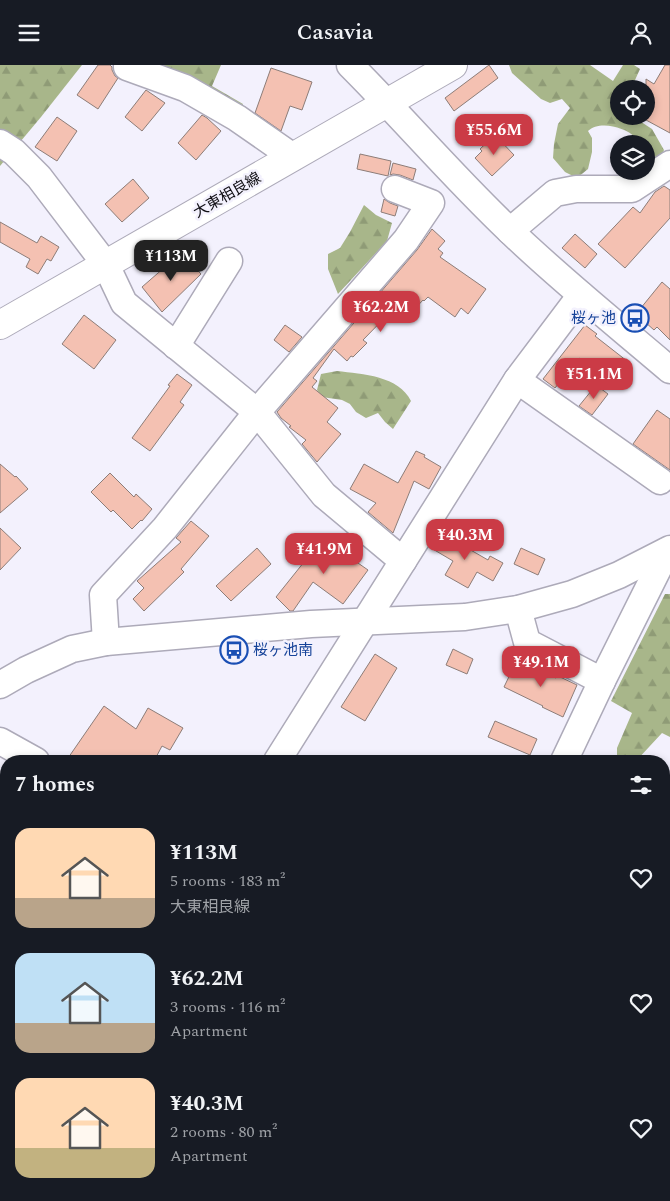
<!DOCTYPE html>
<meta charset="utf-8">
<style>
body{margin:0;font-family:Spectral,"Noto Sans JP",serif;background:#20242c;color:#f1f3f6;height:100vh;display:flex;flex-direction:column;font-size:19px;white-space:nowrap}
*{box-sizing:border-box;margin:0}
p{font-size:16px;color:#9ea1a6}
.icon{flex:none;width:28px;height:28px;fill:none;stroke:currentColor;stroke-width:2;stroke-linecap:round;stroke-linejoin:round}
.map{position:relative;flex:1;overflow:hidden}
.details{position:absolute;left:0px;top:690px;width:670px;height:446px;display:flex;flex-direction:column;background:#171b24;border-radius:20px 20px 0 0;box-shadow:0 2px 8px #0003}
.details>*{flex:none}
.buttons{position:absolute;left:610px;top:15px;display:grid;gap:10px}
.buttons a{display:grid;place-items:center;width:45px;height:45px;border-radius:50%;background:#171b24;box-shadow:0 2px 8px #0003;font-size:25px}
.price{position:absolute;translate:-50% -42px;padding:0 11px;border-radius:10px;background:#cb3b46;color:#fff;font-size:16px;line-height:32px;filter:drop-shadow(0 1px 2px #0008)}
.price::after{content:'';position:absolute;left:50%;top:30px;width:15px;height:11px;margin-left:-8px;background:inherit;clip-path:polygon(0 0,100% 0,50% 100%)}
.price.on{background:#222;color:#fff}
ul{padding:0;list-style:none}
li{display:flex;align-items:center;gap:15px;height:125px;padding:0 15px}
li span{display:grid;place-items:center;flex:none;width:140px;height:100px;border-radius:15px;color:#555}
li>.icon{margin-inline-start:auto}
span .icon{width:60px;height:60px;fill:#fffc;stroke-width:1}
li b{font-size:21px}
h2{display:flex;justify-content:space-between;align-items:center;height:60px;padding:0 15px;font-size:21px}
header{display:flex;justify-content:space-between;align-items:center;height:65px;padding:0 15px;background:#171b24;font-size:22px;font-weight:600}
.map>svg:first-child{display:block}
.grass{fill:url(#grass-tufts)}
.forest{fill:url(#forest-firs)}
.water{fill:#aedff9;stroke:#7ea0b4}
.building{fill:#f4c1b2;stroke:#8d7d78}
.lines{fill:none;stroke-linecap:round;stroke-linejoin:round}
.minor-casing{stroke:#adaab9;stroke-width:29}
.major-casing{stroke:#adaab9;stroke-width:30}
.minor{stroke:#fff;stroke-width:26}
.major{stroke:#fff;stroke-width:28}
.labels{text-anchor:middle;stroke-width:5;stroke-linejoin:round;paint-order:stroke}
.street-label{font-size:15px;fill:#0f0e13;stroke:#f3f1fd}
.transit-label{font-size:15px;fill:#164399;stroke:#f3f1fd;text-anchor:end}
</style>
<header><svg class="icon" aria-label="menu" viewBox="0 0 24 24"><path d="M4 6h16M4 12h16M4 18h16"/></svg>Casavia<svg class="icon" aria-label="person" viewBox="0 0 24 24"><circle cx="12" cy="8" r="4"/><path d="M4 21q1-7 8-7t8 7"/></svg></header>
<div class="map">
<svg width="670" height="1136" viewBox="0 0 670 1136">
<defs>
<pattern id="grass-tufts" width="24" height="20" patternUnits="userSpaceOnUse" patternTransform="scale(1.25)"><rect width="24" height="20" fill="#dde9c5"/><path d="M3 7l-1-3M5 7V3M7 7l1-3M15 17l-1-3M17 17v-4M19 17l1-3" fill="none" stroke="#bcc7a8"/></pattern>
<pattern id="forest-firs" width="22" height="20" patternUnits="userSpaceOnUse" patternTransform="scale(1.25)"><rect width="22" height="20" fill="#a8b68a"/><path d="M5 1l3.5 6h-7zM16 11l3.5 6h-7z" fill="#8f9b76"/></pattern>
</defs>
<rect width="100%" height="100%" fill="#f3f1fd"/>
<polygon class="grass" points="0,1015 6,1021 6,1130 128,1130 135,1136 0,1136"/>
<g class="forest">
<polygon points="0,0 82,0 41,52 0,101"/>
<polygon points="156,0 221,0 212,21 243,39 240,49"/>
<path d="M 509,0 L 590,0 L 613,16 L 623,0 L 634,0 L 640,4 L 631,24 L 619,24 L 619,51 L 632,51 L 652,64 L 664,85 L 660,95 L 646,102 L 646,79 L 639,79 C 638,76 637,74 635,72 C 625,62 599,55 588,66 L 592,73 L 592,87 L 588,104 L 577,113 L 565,107 L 553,93 L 554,79 L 558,59 L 570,43 L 562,34 L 550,38 L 541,34 L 512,8 Z"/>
<polygon points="364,140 376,150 392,158 387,176 338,229 328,204 328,189 340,183 350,167"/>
<path d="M 337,306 C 363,309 399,311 411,336 L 393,364 L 385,357 L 378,348 L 366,353 L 356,347 L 350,339 L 342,335 L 322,332 L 317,325 L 321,309 Z"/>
<polygon points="665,529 670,529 670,672 662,668 636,696 617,696 617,683 632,648 611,636"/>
</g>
<polygon class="water" points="0,1050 6,1056 6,1130 86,1130 92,1136 0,1136"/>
<g class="building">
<polygon points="98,0 110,0 112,2 112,5 115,11 118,13 98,44 77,30"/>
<polygon points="489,0 498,13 454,46 445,33"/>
<polygon points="665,0 670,0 670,68 646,55 646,14 654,19"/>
<polygon points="271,3 312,17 302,45 290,41 281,66 255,48"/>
<polygon points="146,25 165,38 142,66 125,52"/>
<polygon points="202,50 207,53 221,66 196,95 178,78"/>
<polygon points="57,52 77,66 57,96 35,82"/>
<polygon points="495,70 514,90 492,111 475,93 482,86 480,84"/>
<polygon points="360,89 391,96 388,111 357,104"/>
<polygon points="393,98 416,104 413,115 400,110 393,109 390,110"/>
<polygon points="133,114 149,133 122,157 105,139"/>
<polygon points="664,121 670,125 670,153 625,203 598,179 633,142 640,148 655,127"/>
<polygon points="384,134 390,138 398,141 395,151 381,147"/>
<polygon points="0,157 37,178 41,171 59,182 51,196 47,194 38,209 26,202 30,194 0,177"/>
<polygon points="432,164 445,176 438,184 443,188 440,192 486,224 468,249 461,243 455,252 428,232 424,236 423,235 411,248 400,237 363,275 367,278 353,292 351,291 347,296 334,284 313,313 317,316 312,322 338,343 327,357 341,369 317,397 302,379 306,375 289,362 291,361 281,353 277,347 417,185"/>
<polygon points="575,169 597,189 585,203 562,183"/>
<polygon points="181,188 201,209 162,247 142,222"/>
<polygon points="662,217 670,224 670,275 657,262 654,265 636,249"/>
<polygon points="84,250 116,275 94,304 62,279"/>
<polygon points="285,260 302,272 289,287 274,275"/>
<polygon points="585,260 597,269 595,271 627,296 610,318 579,293 555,323 543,314"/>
<polygon points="177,309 192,320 180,337 184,340 150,386 132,373 170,321 168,320"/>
<polygon points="596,320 608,329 592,350 579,341"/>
<polygon points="657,345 670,354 670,405 633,379"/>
<polygon points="416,386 425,390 424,392 441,402 429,424 414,416 393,468 368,447 376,438 350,424 364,399 398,418"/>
<polygon points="0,399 15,412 16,411 28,424 0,448"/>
<polygon points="110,408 134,432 136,429 152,444 142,456 141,455 132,464 113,445 111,447 91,427"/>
<polygon points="191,456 209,471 181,504 184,507 144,546 133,534 144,523 137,516 181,477 176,473"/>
<polygon points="0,463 21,483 0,505"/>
<polygon points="443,464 457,472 455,476 488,495 490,491 503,498 493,516 477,507 468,523 445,510 453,496 431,483"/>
<polygon points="324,472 336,481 335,482 368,505 343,539 313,517 293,546 290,546 276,532"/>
<polygon points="257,483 271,499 231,536 216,521"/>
<polygon points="521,483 545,494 538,510 514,499"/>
<polygon points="453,584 473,594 467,609 446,600"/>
<polygon points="375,589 397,603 365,656 341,642"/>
<polygon points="517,595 556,613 558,611 577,620 563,652 542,642 543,641 504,622"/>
<polygon points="104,641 136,664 148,643 183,663 170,685 162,681 154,696 66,696"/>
<polygon points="495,656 537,674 530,690 488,672"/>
</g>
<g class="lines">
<g class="minor-casing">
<g id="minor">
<path d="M 350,0 C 404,54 454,113 510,166 C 561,215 616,259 670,305"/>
<polyline points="127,2 185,23 237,53 293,92"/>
<polyline points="0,78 14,87 39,112 106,200 124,238 257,347 324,430 403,496"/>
<polyline points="510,166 555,128 576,124 632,124 670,99"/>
<polyline points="176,281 229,196"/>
<polyline points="517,315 660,416"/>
<polyline points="518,544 527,577 602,616"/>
<polyline points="106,577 103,530 165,463 257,347 406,175 431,138 395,124"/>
<polyline points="0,620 26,605 72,584 106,577 311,559 465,552 518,544 572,529 619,510 670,484"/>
<polyline points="0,676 36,696"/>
<polyline points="277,696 517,315 581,230"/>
<polyline points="564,696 602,616 667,486"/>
<polyline points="664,837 670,840"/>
<polyline points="0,995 6,1001"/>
<polyline points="664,1063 670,1067"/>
<polyline points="664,1128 670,1117"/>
<polyline points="152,1130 158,1136"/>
<polyline points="326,1136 329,1130"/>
</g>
</g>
<g class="major-casing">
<polyline id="major" points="0,260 453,0"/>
</g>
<use href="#minor" class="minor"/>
<use href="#major" class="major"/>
</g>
<defs>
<g id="bus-ring" transform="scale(1.4375)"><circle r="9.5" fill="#f3f1fd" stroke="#1a4fb4" stroke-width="1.5"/><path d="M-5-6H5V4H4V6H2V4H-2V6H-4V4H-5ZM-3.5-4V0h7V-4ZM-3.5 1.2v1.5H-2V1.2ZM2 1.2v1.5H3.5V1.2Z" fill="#1a4fb4"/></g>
</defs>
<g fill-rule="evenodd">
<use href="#bus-ring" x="635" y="253"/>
<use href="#bus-ring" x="234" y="585"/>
</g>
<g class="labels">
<g class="street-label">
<text transform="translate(227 130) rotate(-30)" y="5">大東相良線</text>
</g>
<g class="transit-label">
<text x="616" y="258">桜ヶ池</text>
<text x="253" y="590" text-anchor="start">桜ヶ池南</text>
</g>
</g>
</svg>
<div class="buttons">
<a><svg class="icon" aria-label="locate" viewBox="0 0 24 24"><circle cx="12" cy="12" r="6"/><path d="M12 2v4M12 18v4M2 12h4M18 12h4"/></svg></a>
<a><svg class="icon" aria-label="layers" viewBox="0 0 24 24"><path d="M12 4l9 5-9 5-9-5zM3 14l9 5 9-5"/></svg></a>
</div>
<b class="price" style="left:494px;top:91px">¥55.6M</b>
<b class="price on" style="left:171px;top:217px">¥113M</b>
<b class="price" style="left:381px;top:268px">¥62.2M</b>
<b class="price" style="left:594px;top:335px">¥51.1M</b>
<b class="price" style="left:465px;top:496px">¥40.3M</b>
<b class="price" style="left:324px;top:510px">¥41.9M</b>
<b class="price" style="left:541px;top:623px">¥49.1M</b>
<section class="details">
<h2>7 homes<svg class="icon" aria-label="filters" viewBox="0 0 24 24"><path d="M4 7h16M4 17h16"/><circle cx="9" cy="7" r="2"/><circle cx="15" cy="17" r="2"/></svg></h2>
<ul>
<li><span style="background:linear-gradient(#ffd9b3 70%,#b9a48a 0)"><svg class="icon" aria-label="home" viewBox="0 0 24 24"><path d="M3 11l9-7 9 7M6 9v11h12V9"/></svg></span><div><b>¥113M</b><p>5 rooms · 183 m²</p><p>大東相良線</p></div><svg class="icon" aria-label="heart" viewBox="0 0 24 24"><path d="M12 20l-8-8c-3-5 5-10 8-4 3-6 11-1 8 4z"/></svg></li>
<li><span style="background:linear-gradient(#bfe0f5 70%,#b9a48a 0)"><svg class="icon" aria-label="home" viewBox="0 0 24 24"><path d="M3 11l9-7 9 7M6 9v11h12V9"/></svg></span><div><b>¥62.2M</b><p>3 rooms · 116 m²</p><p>Apartment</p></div><svg class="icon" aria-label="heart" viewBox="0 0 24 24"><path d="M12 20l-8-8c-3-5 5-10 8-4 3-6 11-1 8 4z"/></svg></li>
<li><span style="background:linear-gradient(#ffd9b3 70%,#c2b280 0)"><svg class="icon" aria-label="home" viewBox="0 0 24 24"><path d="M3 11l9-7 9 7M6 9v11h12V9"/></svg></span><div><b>¥40.3M</b><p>2 rooms · 80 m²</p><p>Apartment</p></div><svg class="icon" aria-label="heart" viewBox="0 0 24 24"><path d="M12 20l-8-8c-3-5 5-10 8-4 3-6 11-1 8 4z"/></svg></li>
</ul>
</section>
</div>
